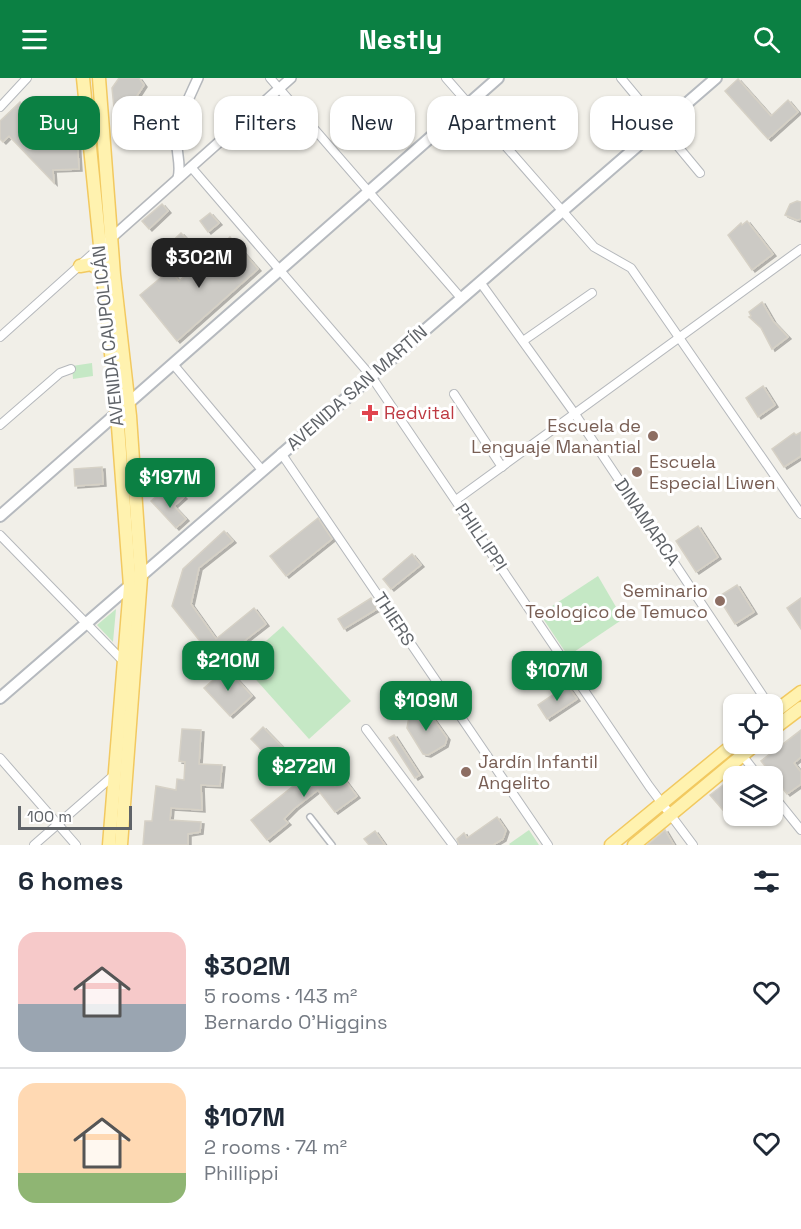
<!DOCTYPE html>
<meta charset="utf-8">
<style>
body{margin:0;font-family:"Space Grotesk",sans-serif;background:#f2f2f3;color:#1f2937;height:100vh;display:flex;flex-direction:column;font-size:22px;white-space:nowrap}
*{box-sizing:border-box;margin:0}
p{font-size:20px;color:#747a83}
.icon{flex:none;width:33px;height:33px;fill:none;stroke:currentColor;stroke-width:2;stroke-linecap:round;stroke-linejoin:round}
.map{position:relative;height:767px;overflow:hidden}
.sheet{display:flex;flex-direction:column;background:#fff;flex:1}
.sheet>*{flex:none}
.top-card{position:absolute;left:18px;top:18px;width:765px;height:54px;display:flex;gap:12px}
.controls{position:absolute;left:723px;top:616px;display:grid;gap:12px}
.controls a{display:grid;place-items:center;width:60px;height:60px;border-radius:12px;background:#fff;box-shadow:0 2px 4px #0004;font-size:30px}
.scale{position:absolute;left:18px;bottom:15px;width:114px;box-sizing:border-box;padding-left:6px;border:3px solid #5f6368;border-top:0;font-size:16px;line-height:21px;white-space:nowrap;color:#5f6368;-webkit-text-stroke:4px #fff;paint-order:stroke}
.price{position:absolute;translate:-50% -51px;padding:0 14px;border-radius:12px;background:#0b8043;color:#fff;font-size:20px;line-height:39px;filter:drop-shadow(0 2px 3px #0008)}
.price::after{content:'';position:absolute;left:50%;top:36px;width:18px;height:14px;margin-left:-9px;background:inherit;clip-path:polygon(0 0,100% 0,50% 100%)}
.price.on{background:#222;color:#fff}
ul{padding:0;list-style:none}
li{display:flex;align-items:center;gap:18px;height:150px;padding:0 18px}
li+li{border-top:2px solid #e0e1e3}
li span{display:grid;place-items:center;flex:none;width:168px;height:120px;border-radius:18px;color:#555}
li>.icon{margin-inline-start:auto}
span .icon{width:72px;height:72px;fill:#fffc;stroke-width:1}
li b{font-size:26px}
h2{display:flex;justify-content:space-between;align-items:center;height:72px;padding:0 18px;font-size:26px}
.pill{padding:0 21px;border-radius:18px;background:#fff;box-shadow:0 2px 4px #0004;font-size:21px;line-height:54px}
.pill.on{background:#0b8043;color:#fff}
header{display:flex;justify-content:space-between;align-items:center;height:78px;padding:0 18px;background:#0b8043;color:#fff;font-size:27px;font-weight:800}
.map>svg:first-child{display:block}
.green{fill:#c5e8c5}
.building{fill:#cccac5;stroke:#d6d1c6;stroke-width:1.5;filter:url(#shadow)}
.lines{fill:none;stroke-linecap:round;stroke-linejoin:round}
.pedestrian-casing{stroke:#b5b8bc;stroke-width:8}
.minor-casing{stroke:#b5b8bc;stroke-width:10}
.tertiary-casing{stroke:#b5b8bc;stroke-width:12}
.secondary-casing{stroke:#b6babf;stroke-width:14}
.primary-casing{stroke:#f2c960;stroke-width:15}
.pedestrian{stroke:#fff;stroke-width:5}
.minor{stroke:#fff;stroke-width:8}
.tertiary{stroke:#fff;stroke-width:9}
.secondary{stroke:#fff;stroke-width:10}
.primary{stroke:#fff2af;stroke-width:12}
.health-dot{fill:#e0444e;stroke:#fff;stroke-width:2}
.education-dot{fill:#8d6e63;stroke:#fff;stroke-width:2}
.labels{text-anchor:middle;stroke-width:6;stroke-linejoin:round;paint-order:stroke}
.street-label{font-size:18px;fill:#5f6368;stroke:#fff}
.health-label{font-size:18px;fill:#be3a42;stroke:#fff;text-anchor:start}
.education-label{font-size:18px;fill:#785e54;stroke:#fff;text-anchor:end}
</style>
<header><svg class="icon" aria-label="menu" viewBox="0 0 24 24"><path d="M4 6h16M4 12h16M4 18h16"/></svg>Nestly<svg class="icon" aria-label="search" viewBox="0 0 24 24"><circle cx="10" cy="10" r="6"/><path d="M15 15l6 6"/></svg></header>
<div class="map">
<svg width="801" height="767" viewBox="0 0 801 767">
<defs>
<filter id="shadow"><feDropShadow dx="3" dy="2" stdDeviation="0" flood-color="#0004"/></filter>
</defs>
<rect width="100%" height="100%" fill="#f1efe8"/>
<g class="green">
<polygon points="92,285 93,298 73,301 72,288"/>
<polygon points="598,498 623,541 568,578 540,536"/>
<polygon points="116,531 113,564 97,547"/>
<polygon points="283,548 351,623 309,661 241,585"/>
<polygon points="529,752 539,767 510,767 509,766"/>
</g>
<g class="building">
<polygon points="119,0 139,0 144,7 116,50 112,10"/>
<polygon points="738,1 771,38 788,22 798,34 768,61 725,13"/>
<polygon points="20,24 41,46 51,36 59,44 76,43 79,91 53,92 54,105 9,58 3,64 0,61 0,43"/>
<polygon points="797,123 801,124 801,141 797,142 785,137 790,126"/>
<polygon points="162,126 168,133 149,151 142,143"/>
<polygon points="210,135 219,145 208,154 200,143"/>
<polygon points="747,143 773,176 752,192 728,157 741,145 742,147"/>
<polygon points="181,155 195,170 177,185 164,171"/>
<polygon points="230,159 258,191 177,263 140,217 170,192 179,203"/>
<polygon points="762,224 773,243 788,259 772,271 761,250 749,239 751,238 749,234"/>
<polygon points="763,308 775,327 758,339 746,320"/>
<polygon points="801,354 801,378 784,389 772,371 794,355 796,357"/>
<polygon points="102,389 103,406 75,408 74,391"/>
<polygon points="161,414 170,424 180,415 184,419 174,428 186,441 176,450 151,423"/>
<polygon points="318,440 332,461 286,498 270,478"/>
<polygon points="698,448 718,479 696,494 676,463"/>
<polygon points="224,453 233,463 199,490 191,526 216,561 254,530 266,546 228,576 230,579 219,587 172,528 183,491"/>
<polygon points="412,476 421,487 391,511 383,501"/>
<polygon points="737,507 754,534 735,546 718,519"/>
<polygon points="371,520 377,531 344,551 338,541"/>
<polygon points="801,520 801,551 787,530"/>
<polygon points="227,590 252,618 230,638 204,610"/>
<polygon points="567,607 577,621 547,641 538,627"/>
<polygon points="410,633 430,636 447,660 445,667 428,677 423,676 407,650"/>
<polygon points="263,649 292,679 280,691 251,661"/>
<polygon points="182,651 201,652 199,686 222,687 220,708 201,707 202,732 171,730 170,742 201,744 200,754 188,756 188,767 143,767 145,743 152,743 156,708 176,712 177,701 184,702 185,684 179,683"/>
<polygon points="801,652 801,679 794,685 801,694 801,706 787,716 761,683"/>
<polygon points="394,657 420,697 415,700 389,660"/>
<polygon points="332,677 338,685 325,695 335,708 344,701 357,718 335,734 318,712 295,730 284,741 288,745 267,762 251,742"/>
<polygon points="723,707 728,713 734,709 734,733 728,738 710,717"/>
<polygon points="497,739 506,752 503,761 493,767 459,767 457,761 464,755 467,760"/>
<polygon points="665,752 674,767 647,767"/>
<polygon points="375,753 385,767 369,767 364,761"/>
</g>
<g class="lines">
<g class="pedestrian-casing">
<polyline id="pedestrian" points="310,739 332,767"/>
</g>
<g class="minor-casing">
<g id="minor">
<polyline points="270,0 461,220"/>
<polyline points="446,0 594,169 631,190 801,436"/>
<polyline points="621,0 700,95"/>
<polyline points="0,29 27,0"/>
<polyline points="191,89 371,298 649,708 693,767"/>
<polyline points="480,204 575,336 769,627"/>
<polyline points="0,259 98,171"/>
<polyline points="523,263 592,215"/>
<polyline points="173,286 262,392"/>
<polyline points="454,316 502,389"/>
<polyline points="0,347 60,295 71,291"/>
<polyline points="281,375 548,767"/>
<polyline points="456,422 801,171"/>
<polyline points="0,457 123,583"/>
<polyline points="366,651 453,767"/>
<polyline points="742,677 759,699"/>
<polyline points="0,680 76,767"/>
<polyline points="772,716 801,752"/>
<polyline points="34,767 114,697"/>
</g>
</g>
<g class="tertiary-casing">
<g id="tertiary">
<path d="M 178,100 C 182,86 175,73 177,58 C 179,39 190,18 198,0"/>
<polyline points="109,162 291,0"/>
</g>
</g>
<g class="secondary-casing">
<g id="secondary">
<polyline points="0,438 498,0"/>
<polyline points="0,620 716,0"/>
</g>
</g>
<g class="primary-casing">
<g id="primary">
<polyline points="83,0 117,335 130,508 109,767"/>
<polyline points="99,0 114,197 130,338 141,499 121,767"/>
<polyline points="80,188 91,186 100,192"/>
<polyline points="772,636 801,614"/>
<polyline points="772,652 801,630"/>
<polyline points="611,767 734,666"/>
<polyline points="634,767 756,666"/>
</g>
</g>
<use href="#pedestrian" class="pedestrian"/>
<use href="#minor" class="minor"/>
<use href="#tertiary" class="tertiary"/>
<use href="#secondary" class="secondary"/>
<use href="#primary" class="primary"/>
</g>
<path class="health-dot" d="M367 326h6v6h6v6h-6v6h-6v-6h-6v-6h6z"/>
<g class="education-dot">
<circle cx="653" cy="358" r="6"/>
<circle cx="637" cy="394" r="6"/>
<circle cx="720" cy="523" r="6"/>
<circle cx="466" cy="694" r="6"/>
</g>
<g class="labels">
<g class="street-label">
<text transform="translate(108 258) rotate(-96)" y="6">AVENIDA CAUPOLICÁN</text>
<text transform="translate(357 310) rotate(-41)" y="6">AVENIDA SAN MARTÍN</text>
<text transform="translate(647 444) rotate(56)" y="6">DINAMARCA</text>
<text transform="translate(481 459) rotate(56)" y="6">PHILLIPPI</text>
<text transform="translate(394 541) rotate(57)" y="6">THIERS</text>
</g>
<g class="health-label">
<text x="384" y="341">Redvital</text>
</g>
<g class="education-label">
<text x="641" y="354">Escuela de<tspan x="641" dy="21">Lenguaje Manantial</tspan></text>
<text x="649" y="390" text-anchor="start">Escuela<tspan x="649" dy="21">Especial Liwen</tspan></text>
<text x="708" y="519">Seminario<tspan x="708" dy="21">Teologico de Temuco</tspan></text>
<text x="478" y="690" text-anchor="start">Jardín Infantil<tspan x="478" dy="21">Angelito</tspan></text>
</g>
</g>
</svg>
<div class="controls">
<a><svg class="icon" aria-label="locate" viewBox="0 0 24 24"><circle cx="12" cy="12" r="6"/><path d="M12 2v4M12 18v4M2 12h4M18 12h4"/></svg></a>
<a><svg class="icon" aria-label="layers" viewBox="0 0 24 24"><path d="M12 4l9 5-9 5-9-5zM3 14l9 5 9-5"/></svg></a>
</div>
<div class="scale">100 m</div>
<b class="price on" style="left:199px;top:211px">$302M</b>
<b class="price" style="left:170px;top:431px">$197M</b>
<b class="price" style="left:228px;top:614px">$210M</b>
<b class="price" style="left:557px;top:624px">$107M</b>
<b class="price" style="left:426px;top:654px">$109M</b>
<b class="price" style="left:304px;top:720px">$272M</b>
<div class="top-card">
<a class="pill on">Buy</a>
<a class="pill">Rent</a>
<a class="pill">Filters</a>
<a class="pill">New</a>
<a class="pill">Apartment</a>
<a class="pill">House</a>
</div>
</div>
<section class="sheet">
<h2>6 homes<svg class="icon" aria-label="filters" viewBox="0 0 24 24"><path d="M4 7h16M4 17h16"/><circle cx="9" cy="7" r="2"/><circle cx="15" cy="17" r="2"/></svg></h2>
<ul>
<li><span style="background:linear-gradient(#f6c9c9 60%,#9aa5b1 0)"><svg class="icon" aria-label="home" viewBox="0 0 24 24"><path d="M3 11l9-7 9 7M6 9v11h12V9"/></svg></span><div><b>$302M</b><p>5 rooms · 143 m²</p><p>Bernardo O'Higgins</p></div><svg class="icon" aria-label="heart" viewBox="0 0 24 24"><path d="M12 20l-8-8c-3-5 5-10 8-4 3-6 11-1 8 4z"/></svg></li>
<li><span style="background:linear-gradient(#ffd9b3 75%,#8fb573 0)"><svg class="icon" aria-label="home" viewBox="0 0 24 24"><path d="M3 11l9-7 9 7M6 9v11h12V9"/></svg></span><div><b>$107M</b><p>2 rooms · 74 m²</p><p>Phillippi</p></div><svg class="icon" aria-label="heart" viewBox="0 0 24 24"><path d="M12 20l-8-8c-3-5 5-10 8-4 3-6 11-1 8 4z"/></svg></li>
</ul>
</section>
